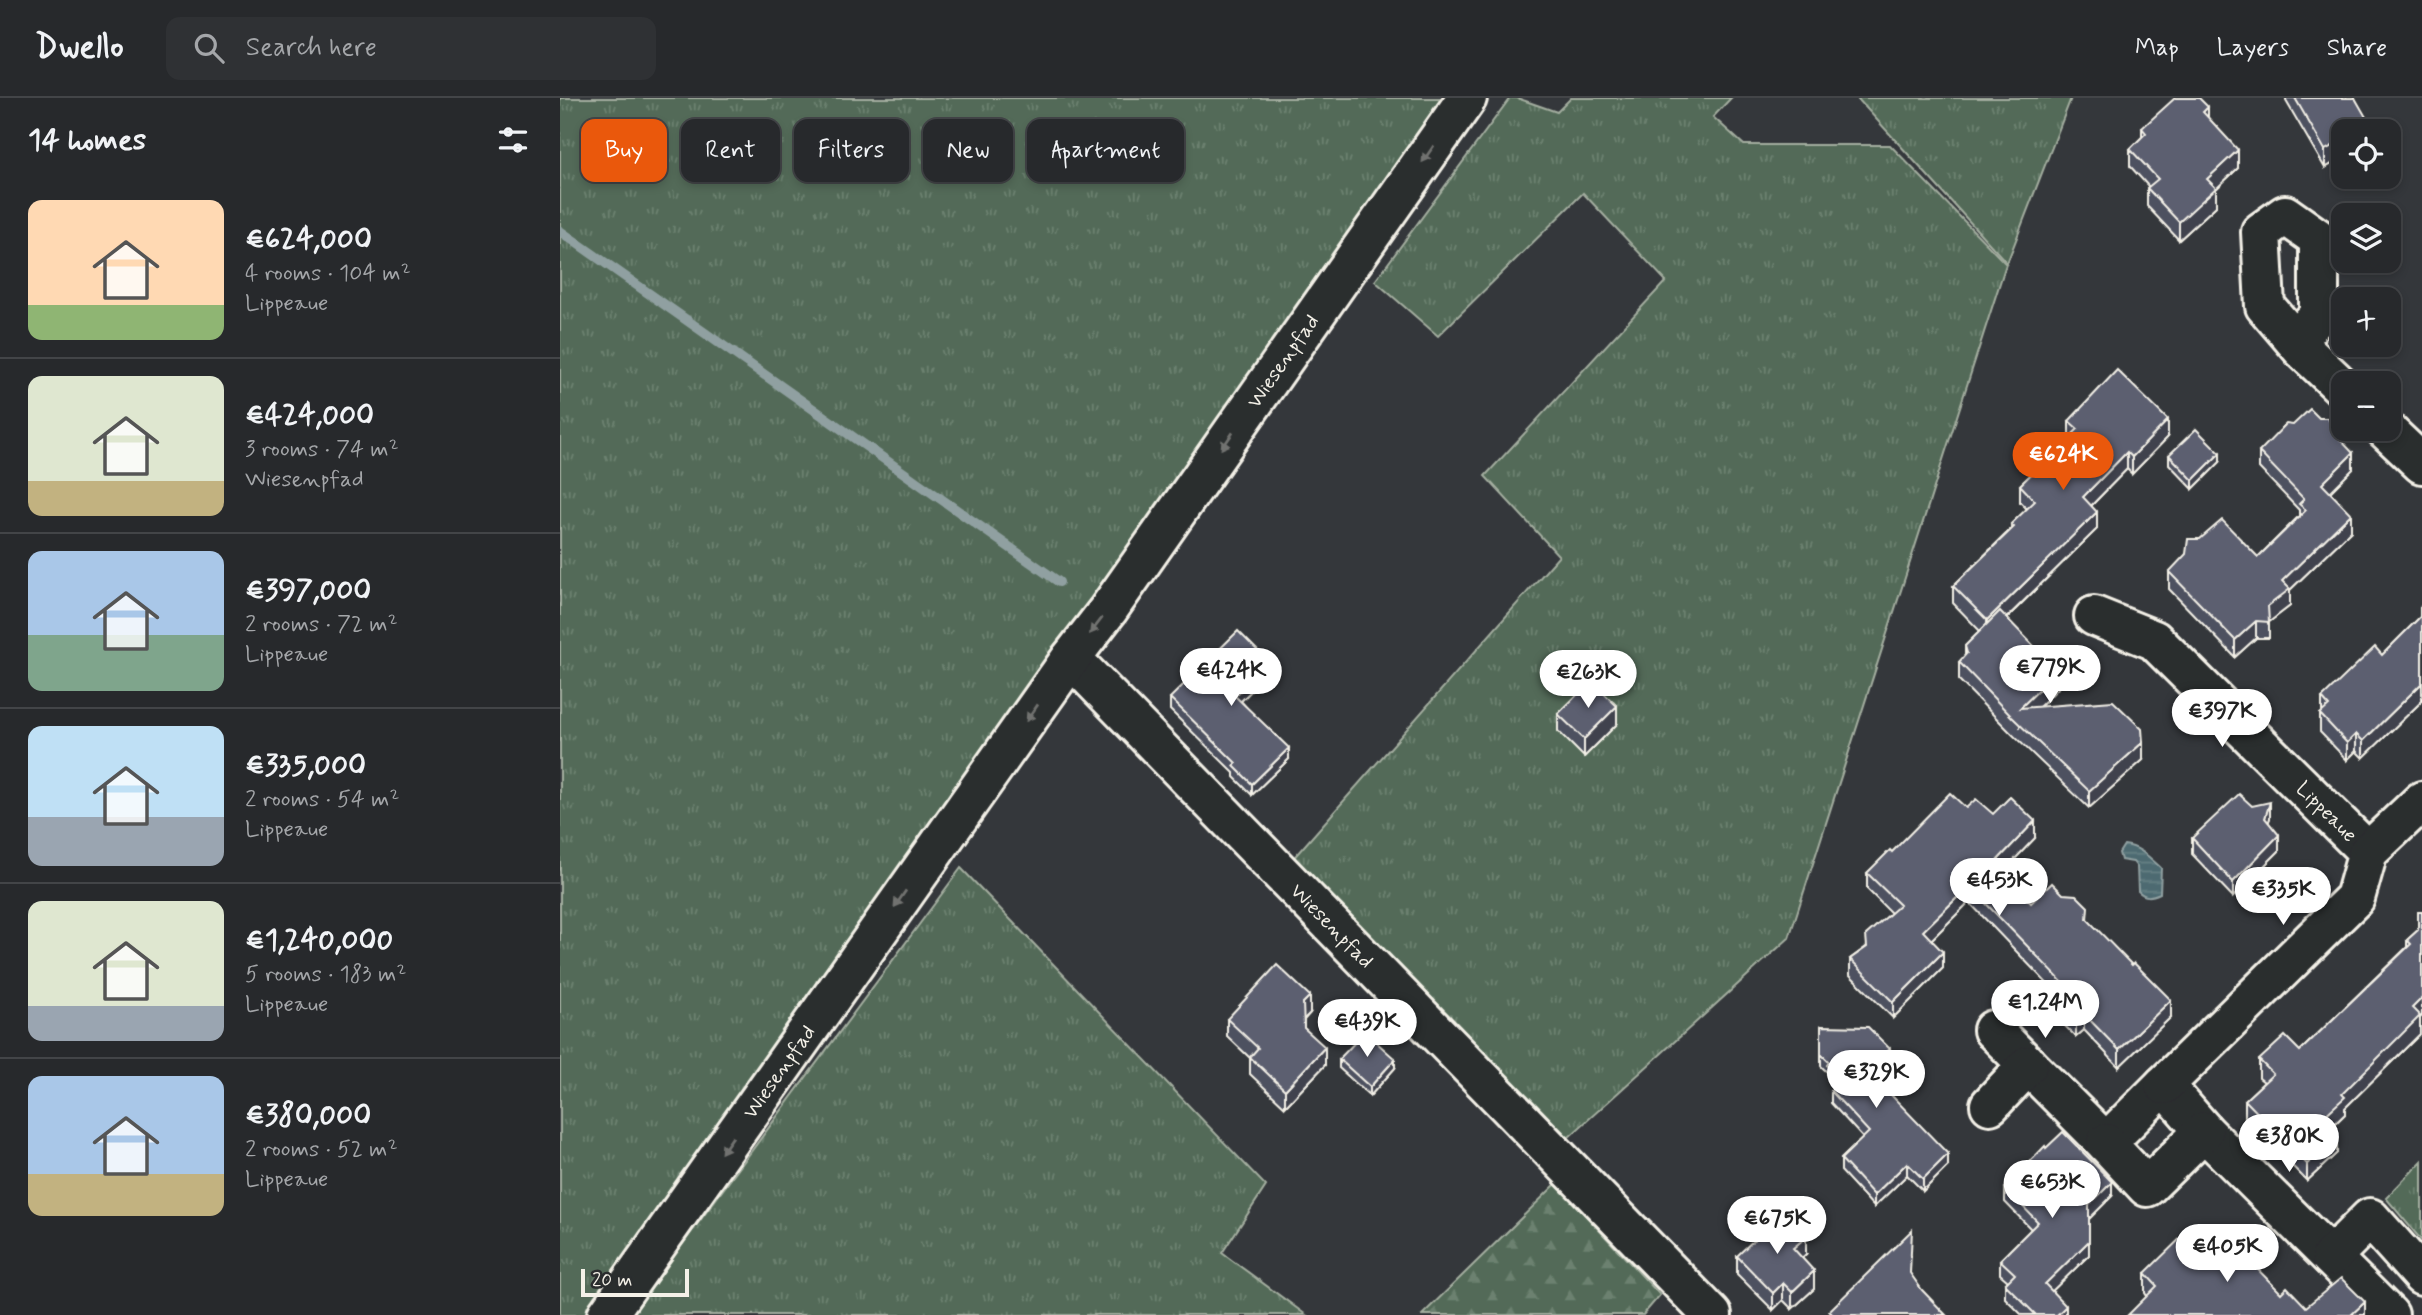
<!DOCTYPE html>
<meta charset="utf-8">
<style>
body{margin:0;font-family:Mynerve,sans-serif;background:#2f3134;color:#f1f3f6;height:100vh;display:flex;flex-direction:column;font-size:26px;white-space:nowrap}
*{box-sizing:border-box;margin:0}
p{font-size:23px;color:#a4a6a9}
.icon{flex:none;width:38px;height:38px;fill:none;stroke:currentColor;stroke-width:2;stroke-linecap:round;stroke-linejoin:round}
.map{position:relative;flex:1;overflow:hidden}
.sheet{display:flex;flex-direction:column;background:#27292c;width:560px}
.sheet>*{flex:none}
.top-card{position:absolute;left:21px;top:21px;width:665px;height:63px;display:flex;gap:14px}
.controls{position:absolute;left:1771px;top:21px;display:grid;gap:14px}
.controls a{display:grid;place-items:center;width:70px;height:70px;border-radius:14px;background:#27292c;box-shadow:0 4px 10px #0003,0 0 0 2px #434548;font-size:35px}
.scale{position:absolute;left:21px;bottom:18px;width:108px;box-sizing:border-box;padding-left:7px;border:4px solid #f4f1e8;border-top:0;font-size:19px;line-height:24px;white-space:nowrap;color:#f4f1e8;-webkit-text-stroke:5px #2a2d2e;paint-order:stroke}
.price{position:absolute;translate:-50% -60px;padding:0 16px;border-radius:24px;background:#fff;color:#222;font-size:23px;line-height:46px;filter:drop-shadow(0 2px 4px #0008)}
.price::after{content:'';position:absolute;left:50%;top:42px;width:21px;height:16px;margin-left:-10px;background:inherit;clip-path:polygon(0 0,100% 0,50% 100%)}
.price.on{background:#ea580c;color:#fff}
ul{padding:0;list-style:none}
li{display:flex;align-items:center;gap:21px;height:175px;padding:0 28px}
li+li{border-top:2px solid #434548}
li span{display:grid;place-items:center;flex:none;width:196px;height:140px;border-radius:14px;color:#555}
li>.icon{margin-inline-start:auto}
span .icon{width:84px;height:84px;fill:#fffc;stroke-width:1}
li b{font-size:30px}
h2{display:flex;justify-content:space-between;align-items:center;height:84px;padding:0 28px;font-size:30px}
.pill{padding:0 24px;border-radius:14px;background:#27292c;box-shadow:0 4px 10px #0003,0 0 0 2px #434548;font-size:24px;line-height:63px}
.pill.on{background:#ea580c;color:#fff}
header{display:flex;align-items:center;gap:42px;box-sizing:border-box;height:98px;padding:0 35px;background:#27292c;border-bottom:2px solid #434548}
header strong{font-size:33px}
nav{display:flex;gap:38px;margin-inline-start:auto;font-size:24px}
.search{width:490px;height:63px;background:#2f3134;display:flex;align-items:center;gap:18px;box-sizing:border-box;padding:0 24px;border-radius:14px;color:#a4a6a9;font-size:26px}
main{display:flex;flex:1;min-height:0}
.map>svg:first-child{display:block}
.grass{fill:url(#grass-tufts);stroke:#a4aea0;stroke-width:2}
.forest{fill:url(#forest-firs);stroke:#a4aea0;stroke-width:2}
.water{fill:url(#water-rules);stroke:#90a0a1;stroke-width:2}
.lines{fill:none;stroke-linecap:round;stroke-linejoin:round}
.stream{stroke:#90a0a1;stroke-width:10}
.minor-casing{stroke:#f4f1e8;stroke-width:44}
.minor{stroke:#2a2d2e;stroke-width:38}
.wall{fill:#4e5160;stroke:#f4f1e8;stroke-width:2}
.shaded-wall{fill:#40424e;stroke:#f4f1e8;stroke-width:2}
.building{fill:#5b5e70;stroke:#f4f1e8;stroke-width:2}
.oneway{fill:#71726f}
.labels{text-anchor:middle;stroke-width:6;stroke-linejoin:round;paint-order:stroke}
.street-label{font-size:21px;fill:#f4f1e8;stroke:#2a2d2e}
</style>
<header>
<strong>Dwello</strong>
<div class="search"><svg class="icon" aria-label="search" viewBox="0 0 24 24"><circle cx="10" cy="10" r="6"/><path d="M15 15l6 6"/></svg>Search here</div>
<nav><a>Map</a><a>Layers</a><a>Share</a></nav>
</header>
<main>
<section class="sheet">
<h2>14 homes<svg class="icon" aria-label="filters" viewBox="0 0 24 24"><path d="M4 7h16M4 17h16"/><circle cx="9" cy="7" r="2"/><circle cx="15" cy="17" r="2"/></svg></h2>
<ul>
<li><span style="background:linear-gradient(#ffd9b3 75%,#8fb573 0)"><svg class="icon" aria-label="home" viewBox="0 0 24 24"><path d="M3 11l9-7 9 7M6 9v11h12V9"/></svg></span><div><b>€624,000</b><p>4 rooms · 104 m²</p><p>Lippeaue</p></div></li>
<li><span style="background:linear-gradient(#dfe7d0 75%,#c2b280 0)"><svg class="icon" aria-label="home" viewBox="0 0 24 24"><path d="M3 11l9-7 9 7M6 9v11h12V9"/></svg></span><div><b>€424,000</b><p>3 rooms · 74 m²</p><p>Wiesenpfad</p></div></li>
<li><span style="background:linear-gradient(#a9c7e8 60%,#7fa58c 0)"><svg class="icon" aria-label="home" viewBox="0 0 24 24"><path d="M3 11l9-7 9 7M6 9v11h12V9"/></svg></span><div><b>€397,000</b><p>2 rooms · 72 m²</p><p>Lippeaue</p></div></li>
<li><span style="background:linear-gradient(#bfe0f5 65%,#9aa5b1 0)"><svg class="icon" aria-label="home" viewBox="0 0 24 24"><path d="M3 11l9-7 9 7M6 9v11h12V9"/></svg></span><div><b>€335,000</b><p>2 rooms · 54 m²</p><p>Lippeaue</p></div></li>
<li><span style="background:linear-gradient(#dfe7d0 75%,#9aa5b1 0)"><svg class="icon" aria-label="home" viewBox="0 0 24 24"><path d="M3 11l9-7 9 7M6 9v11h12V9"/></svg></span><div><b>€1,240,000</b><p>5 rooms · 183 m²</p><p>Lippeaue</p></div></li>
<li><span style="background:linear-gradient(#a9c7e8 70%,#c2b280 0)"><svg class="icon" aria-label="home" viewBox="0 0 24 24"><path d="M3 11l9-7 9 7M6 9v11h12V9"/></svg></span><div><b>€380,000</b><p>2 rooms · 52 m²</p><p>Lippeaue</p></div></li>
</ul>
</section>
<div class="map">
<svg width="1862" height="1217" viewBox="0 0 1862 1217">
<defs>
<pattern id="grass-tufts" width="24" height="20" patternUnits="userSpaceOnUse" patternTransform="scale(1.75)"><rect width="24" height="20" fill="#536b58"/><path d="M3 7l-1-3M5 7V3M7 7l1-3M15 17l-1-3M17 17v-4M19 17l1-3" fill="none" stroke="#6c8170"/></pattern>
<pattern id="forest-firs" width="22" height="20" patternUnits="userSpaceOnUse" patternTransform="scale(1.75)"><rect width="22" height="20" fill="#536b58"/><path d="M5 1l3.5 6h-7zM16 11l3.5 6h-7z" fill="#6c8170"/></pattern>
<pattern id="water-rules" width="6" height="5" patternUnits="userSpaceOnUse" patternTransform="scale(1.75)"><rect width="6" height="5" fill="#4d6a71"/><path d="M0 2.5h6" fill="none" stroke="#678085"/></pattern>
</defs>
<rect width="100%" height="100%" fill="#34373b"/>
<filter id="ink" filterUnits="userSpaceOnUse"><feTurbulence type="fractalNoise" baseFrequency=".0143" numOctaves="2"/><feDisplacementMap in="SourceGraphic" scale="14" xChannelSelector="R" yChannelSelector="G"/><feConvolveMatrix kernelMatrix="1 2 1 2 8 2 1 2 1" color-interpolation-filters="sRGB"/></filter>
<g filter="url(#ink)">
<g class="grass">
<polygon points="0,0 887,0 26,1217 0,1217"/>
<polygon points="950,0 957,0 997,14 1011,0 1171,0 1153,19 1184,47 1330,47 1446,166 1229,840 1008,1040 915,954 730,764 999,458 925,378 1106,183 1023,95 878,238 815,183"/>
<polygon points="1297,0 1511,0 1447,165"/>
<polygon points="401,770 706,1088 662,1155 746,1217 70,1217"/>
<polygon points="1862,1063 1862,1143 1826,1100"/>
</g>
<polygon class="forest" points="996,1086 1100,1197 1083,1217 862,1217"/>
<path class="water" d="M 1564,747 C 1579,748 1590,760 1601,770 L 1600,795 C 1591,799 1585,800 1578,793 L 1577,769 L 1573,764 L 1561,762 L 1559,755 Z"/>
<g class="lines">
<polyline class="stream" points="0,133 499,484"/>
<g class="minor-casing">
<g id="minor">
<polyline points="1735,243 1759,217 1759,141 1725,117 1701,134 1705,208 1741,250 1783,290"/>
<polyline points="1825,331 1862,366"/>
<path id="s1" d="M 1534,518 L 1594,542 L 1808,754"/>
<path id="s2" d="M 511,560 L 1152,1217"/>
<polyline points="1433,932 1546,1045 1604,987 1644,1033 1829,1217"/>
<polyline points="1604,987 1795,800 1808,754 1862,703"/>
<polyline points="1430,1007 1468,967"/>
<polyline points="1546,1045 1587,1089 1644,1033"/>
<polyline points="1771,1159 1810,1120 1862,1178"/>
<path id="s3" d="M 47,1217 L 511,560 L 548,512 L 907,0"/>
</g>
</g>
<use href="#minor" class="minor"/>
</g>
<g class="wall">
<polygon points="1726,0 1795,0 1810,33 1783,33 1783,59 1765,70 1726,3"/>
<polygon points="1648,20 1678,70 1656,91 1656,108 1619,142 1587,108 1587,90 1589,89 1570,68 1570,51 1582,39 1582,30"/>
<polygon points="1509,323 1608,339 1572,376 1567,371 1531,408 1537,431 1447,520 1498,590 1480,609 1583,662 1529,710 1452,636 1399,582 1399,564 1405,558 1405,548 1420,533 1393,505 1393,488 1451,431 1451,426 1467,411 1460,404 1460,387 1509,340"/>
<polygon points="1775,336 1793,371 1770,394 1791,433 1730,492 1730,508 1709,524 1709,540 1696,540 1675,559 1609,491 1609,474 1698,459 1739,418 1739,412 1699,370 1699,354"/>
<polygon points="1609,357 1660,364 1633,391 1609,366"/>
<polygon points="1862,507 1862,603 1803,660 1796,653 1787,662 1760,634 1760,616 1762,615 1762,600 1822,557 1860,519 1860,509"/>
<polygon points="709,575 681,603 729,661 692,697 674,679 674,675 610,612 610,600"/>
<polygon points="998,616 1057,626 1024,659 998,633"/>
<polygon points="1692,708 1710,720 1708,724 1719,753 1673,799 1632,756 1632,740"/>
<polygon points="1406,710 1433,716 1475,740 1441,775 1471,805 1527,821 1611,919 1559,969 1524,932 1516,939 1496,919 1496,902 1500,899 1409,804 1371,842 1383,870 1333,920 1290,877 1290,861 1306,849 1331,815 1307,791 1307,775 1332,754"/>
<polygon points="1862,814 1862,918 1860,920 1860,936 1785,1010 1785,1016 1770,1031 1777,1055 1747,1083 1685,1020 1685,1002 1704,984 1699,980 1699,962 1740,953 1847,849 1847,842 1858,832"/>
<polygon points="750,915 744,922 744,930 765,967 725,1009 690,976 690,960 667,938 667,921"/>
<polygon points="1261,928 1330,963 1321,972 1331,997 1388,1068 1363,1093 1347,1077 1314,1109 1281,1073 1281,1061 1303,1040 1271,1005 1271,993 1276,988 1267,979 1267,974 1261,968"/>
<polygon points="779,961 835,970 810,998 779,970"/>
<polygon points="1445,1090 1552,1098 1529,1121 1529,1157 1492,1193 1506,1217 1462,1217 1445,1200 1445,1186 1448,1183 1440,1176 1440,1162 1471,1131 1445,1104"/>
<polygon points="1246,1156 1242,1160 1254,1191 1232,1211 1223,1202 1213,1212 1177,1176 1177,1158"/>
<polygon points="1585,1175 1721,1195 1746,1209 1805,1217 1587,1198 1585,1195"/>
</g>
<g class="shaded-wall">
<polygon points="1648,9 1648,27 1643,14"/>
<polygon points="1810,26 1810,33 1797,33"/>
<polygon points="1783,42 1783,59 1765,70 1765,52"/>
<polygon points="1678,52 1678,70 1656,91 1656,108 1619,142 1619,124 1647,81"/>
<polygon points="1608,322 1608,339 1572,376 1572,359"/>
<polygon points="1567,354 1567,371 1523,416 1523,399"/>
<polygon points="1660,355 1660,364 1633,391 1633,382"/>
<polygon points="1793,355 1793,371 1762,402 1762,386"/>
<polygon points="1537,414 1537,431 1427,539 1427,522"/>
<polygon points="1791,416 1791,433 1730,492 1730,508 1708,525 1708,508 1722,483"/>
<polygon points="1696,523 1696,540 1675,559 1675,542"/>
<polygon points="709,564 709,575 675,609 675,598"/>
<polygon points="1498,573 1498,590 1460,628 1460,610"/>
<polygon points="1862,585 1862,603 1803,660 1803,643"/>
<polygon points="1057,608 1057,626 1024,659 1024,641"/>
<polygon points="1796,636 1796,653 1787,662 1787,645"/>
<polygon points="1583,644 1583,662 1529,710 1529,693"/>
<polygon points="729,650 729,661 692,697 692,686"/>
<polygon points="1710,704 1710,720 1705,735 1705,720"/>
<polygon points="1475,723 1475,740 1433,784 1433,767"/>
<polygon points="1719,737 1719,753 1673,799 1673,784"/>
<polygon points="1409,788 1409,804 1363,850 1363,833"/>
<polygon points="1383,854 1383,870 1333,920 1333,904"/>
<polygon points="750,898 750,915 743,922 743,905"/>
<polygon points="1862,900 1862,918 1860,920 1860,936 1785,1010 1785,1016 1761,1039 1761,1021 1852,910"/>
<polygon points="1611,902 1611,919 1559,969 1559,952"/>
<polygon points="1524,916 1524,932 1516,939 1516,923"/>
<polygon points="765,949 765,967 725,1009 725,992"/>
<polygon points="1330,951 1330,963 1317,976 1317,964"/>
<polygon points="835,961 835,970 810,998 810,989"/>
<polygon points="1777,1037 1777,1055 1747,1083 1747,1066"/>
<polygon points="1388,1056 1388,1068 1363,1093 1363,1081"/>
<polygon points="1347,1065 1347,1077 1314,1109 1314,1097"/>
<polygon points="1552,1084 1552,1098 1529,1121 1529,1107"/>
<polygon points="1246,1139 1246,1156 1233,1168 1233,1150"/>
<polygon points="1529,1143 1529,1157 1485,1200 1485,1186"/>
<polygon points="1254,1173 1254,1191 1232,1211 1232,1194"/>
<polygon points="1223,1185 1223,1202 1213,1212 1213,1195"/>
<polygon points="1805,1204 1805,1217 1791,1217"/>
<polygon points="1506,1208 1506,1217 1497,1217"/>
</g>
<g class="building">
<polygon points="1615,0 1639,0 1648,9 1643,14 1678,52 1647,81 1656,90 1619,124 1587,90 1598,81 1570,51 1586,35 1582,30"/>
<polygon points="1735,0 1795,0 1810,26 1797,33 1783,33 1783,42 1765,52"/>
<polygon points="1557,272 1608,322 1572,359 1567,354 1523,399 1537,414 1427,522 1393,488 1454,429 1451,426 1475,403 1460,387 1518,331 1509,323"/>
<polygon points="1750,311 1759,320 1767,320 1775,328 1775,336 1793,355 1762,386 1791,416 1722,483 1730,491 1708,508 1709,524 1696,523 1675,542 1609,474 1626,456 1628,441 1640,441 1662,422 1698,459 1746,412 1739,406 1744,401 1699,354 1726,326 1733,327"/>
<polygon points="1636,331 1660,355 1633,382 1609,357"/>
<polygon points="1440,513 1498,573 1460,610 1553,603 1582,631 1583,644 1529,693 1452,619 1399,564 1407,555 1405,548"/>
<polygon points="1862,517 1862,585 1803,643 1796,636 1787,645 1760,616 1769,608 1762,600 1815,549 1822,557"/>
<polygon points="678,533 709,564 675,598 729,650 692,686 674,668 676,665 610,600"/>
<polygon points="1031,583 1057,608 1024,641 998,616"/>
<polygon points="1390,695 1406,710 1416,701 1433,716 1450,699 1475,723 1433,767 1471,805 1492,785 1503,796 1516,797 1528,809 1527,821 1572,867 1574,865 1611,902 1559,952 1524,916 1516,923 1496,902 1508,890 1409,788 1363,833 1383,854 1333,904 1290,861 1307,849 1306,837 1340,807 1307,775 1330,752 1332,754"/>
<polygon points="1679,696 1692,708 1710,704 1705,720 1719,737 1673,784 1632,740"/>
<polygon points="1858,814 1862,814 1862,900 1852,910 1860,918 1782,996 1785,999 1761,1021 1777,1037 1747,1066 1685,1002 1713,976 1699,962 1725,938 1740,953 1851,846 1847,842 1858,832"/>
<polygon points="717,867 750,898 743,905 744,930 765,949 725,992 690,959 698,950 667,921"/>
<polygon points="1261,928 1308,929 1330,951 1317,964 1331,997 1388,1056 1363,1081 1347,1065 1314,1097 1281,1061 1309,1034 1271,993 1282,982 1267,967 1269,964 1261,956"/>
<polygon points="805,934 835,961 810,989 779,961"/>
<polygon points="1503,1034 1552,1084 1529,1107 1529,1143 1485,1186 1506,1208 1497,1217 1476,1217 1445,1186 1455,1176 1440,1162 1478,1124 1445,1090 1485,1048 1486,1050"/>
<polygon points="1222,1115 1246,1139 1233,1150 1254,1173 1232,1194 1223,1185 1213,1195 1177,1158"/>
<polygon points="1636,1125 1652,1125 1721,1195 1727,1189 1746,1209 1781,1180 1805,1204 1791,1217 1568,1217 1597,1188 1585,1175"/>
<polygon points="1352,1132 1350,1175 1362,1192 1386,1217 1273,1217 1269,1213"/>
</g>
<defs><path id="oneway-solid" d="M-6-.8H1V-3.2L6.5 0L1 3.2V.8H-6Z" transform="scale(1.75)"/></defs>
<g class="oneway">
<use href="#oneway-solid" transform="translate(868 56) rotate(125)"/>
<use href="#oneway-solid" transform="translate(667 343) rotate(125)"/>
<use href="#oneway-solid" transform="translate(536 528) rotate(128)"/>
<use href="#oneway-solid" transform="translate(472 615) rotate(125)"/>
<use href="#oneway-solid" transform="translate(340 801) rotate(125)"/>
<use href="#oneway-solid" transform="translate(167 1047) rotate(125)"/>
</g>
</g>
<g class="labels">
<g class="street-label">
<text dy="7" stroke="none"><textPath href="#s3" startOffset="1169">Wiesenpfad</textPath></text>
<text dy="7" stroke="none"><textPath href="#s1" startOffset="308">Lippeaue</textPath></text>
<text dy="7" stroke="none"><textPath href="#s2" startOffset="374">Wiesenpfad</textPath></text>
<text dy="7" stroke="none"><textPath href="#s3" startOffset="298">Wiesenpfad</textPath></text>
</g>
</g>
</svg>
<div class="controls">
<a><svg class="icon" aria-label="locate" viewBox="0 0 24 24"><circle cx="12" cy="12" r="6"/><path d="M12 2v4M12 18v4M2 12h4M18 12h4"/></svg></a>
<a><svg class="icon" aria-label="layers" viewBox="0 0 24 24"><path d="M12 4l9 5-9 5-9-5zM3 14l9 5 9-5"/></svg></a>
<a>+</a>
<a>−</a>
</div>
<div class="scale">20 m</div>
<b class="price on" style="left:1503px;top:394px">€624K</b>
<b class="price" style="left:1490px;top:607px">€779K</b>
<b class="price" style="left:671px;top:610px">€424K</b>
<b class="price" style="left:1028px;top:612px">€263K</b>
<b class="price" style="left:1662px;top:651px">€397K</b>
<b class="price" style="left:1439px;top:820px">€453K</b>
<b class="price" style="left:1723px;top:829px">€335K</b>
<b class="price" style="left:1485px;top:942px">€1.24M</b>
<b class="price" style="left:807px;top:961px">€439K</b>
<b class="price" style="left:1316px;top:1012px">€329K</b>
<b class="price" style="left:1729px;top:1076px">€380K</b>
<b class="price" style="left:1492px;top:1122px">€653K</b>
<b class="price" style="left:1217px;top:1158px">€675K</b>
<b class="price" style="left:1667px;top:1186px">€405K</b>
<div class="top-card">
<a class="pill on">Buy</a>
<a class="pill">Rent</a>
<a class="pill">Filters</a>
<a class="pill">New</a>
<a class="pill">Apartment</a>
</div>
</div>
</main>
